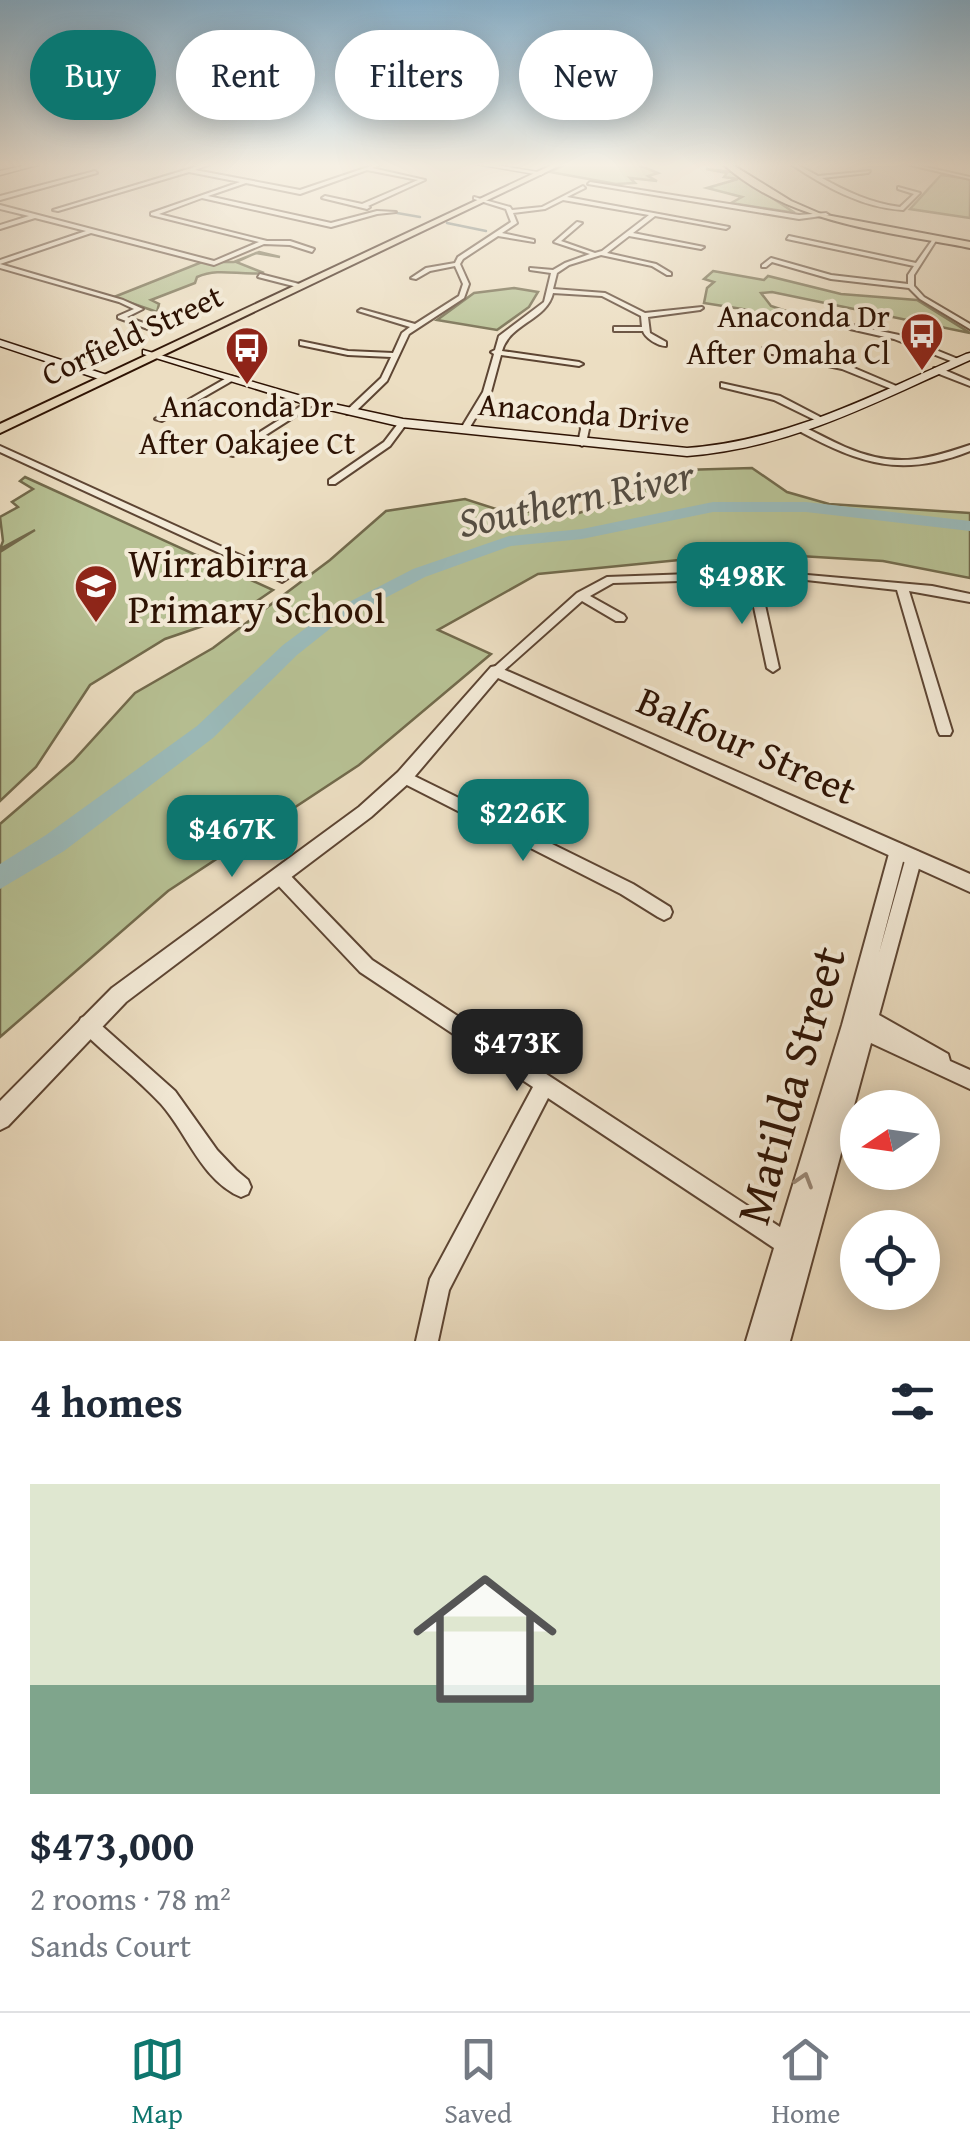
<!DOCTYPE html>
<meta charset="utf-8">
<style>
body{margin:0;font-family:"Gentium Book Plus",serif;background:#f2f2f3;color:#1f2937;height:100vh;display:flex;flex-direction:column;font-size:38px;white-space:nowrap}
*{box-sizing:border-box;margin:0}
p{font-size:32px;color:#747a83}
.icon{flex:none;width:55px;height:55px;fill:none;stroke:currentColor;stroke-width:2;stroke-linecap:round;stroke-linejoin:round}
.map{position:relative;height:1341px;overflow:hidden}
.drawer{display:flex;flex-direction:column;background:#fff;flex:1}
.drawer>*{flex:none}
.banner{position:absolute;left:30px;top:30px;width:910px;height:90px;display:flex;gap:20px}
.needle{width:65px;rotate:257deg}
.controls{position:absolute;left:840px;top:1090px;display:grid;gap:20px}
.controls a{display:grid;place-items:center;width:100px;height:100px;border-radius:50%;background:#fff;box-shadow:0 5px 25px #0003;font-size:50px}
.price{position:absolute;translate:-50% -85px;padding:0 22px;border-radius:20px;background:#0f766e;color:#fff;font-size:32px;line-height:65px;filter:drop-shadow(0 2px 5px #0008)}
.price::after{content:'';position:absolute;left:50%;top:60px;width:30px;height:22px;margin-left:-15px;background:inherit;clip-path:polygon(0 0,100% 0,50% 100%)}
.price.on{background:#222;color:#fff}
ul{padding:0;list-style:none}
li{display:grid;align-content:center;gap:20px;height:530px;padding:0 30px}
li span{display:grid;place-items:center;height:310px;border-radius:0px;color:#555}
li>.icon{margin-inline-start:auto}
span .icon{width:180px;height:180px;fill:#fffc;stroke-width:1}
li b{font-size:42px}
h2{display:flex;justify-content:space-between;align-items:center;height:120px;padding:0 30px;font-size:42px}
.pill{padding:0 35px;border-radius:45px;background:#fff;box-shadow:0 5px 25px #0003;font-size:35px;line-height:90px}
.pill.on{background:#0f766e;color:#fff}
.tab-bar{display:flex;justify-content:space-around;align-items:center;height:140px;border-top:2px solid #e0e1e3;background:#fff;font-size:28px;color:#747a83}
.tab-bar a{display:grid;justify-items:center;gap:5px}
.tab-bar .on{color:#0f766e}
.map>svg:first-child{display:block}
.green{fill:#b7c194;stroke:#726a4c;stroke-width:2.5}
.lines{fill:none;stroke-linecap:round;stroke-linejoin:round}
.stream{stroke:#6f7771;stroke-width:2.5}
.river{fill:#9bbbbb;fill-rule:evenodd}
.minor-casing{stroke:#5d4533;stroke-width:4}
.tertiary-casing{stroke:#5d4533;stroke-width:4}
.secondary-casing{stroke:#2d1203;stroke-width:3}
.primary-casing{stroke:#2d1203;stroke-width:4}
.minor{fill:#f3ead7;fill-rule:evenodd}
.tertiary{fill:#f3ead7;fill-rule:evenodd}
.secondary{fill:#f3ead7;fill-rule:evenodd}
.primary{fill:#ecdec2;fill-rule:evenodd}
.oneway{stroke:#9a8978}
.labels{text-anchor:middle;stroke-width:8;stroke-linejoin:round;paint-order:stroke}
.far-poi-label{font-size:32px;fill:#2d1203;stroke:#f3ead7;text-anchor:end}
.far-street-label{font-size:32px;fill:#2d1203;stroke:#f3ead7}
.poi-label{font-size:40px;fill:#2d1203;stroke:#f3ead7;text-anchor:start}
.street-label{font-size:40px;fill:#2d1203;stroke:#f3ead7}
.water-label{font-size:42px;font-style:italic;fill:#544d43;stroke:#f3ead7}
.near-street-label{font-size:48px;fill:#2d1203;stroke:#f3ead7}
</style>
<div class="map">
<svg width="970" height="1341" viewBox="0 0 970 1341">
<rect width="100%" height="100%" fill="#ecdec2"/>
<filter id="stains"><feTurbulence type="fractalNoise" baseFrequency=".002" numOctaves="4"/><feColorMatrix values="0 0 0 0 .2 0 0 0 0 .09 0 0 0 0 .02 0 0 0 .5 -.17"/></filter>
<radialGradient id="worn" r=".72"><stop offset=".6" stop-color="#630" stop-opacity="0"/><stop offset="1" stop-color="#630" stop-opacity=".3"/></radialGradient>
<g class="green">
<polygon points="567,164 636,164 658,173 648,176 657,181 630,178 635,183 616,184 550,172"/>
<polygon points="706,169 733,172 795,213 731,203 742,197 707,188 738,179 724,177 727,173"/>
<polygon points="941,175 970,179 970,218 910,209"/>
<path d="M 259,252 L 280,257 L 256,253 L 236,262 L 264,273 C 239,276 220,267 197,277 L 195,283 L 151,300 L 159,304 L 157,312 L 114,297 L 202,262 L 234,262 Z"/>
<polygon points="713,271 764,280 768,276 841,294 917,300 970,333 772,292 761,293 771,306 786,311 783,315 743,316 748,310 704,303 707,288 714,282 704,279"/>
<polygon points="514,288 538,292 529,307 497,330 437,320 474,293"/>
<polygon points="752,468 787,492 829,504 970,513 970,578 883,561 750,553 538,574 438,630 491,654 359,765 168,891 0,1037 0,824 73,761 135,693 213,648 330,560 386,511 465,499 499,510 576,514 633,495 682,470"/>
<polygon points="25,477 273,590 238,614 165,639 90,685 36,767 0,801 0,552 35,530 0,549 3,541 0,517 18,507 12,502 33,489 20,481"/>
</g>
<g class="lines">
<g class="stream">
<polyline points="397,213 420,217"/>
<polyline points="447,223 486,231"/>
</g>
<polygon class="river" points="713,502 806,502 970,521 970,531 806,512 713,512 582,539 511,546 425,577 336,624 297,655 213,738 64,851 0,889 0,864 46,835 197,726 283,645 322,616 413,569 509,536 582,529"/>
<g class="minor-casing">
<g id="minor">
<polygon points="205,164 211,164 195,170 300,190 377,164 382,164 372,168 425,180 368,206 370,207 367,209 322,198 325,196 362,204 418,180 367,170 300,194 246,183 208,196 331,223 377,211 396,212 377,214 331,227 202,198 159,214 267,241 290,241 314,249 312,252 290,245 264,244 214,265 91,233 0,264 0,260 86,231 35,218 0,229 0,225 29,216 0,209 0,205 214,261 259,242 151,215 151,213 240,182 189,172 58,211 53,210"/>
<path d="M 791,164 L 796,164 L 818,176 L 870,171 L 868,173 L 822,178 C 847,192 871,203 900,207 L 914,194 L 898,189 L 898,187 L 920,193 L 903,210 C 862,208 824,186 791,164 Z"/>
<polygon points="906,164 912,164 970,177 970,179"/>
<polygon points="95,171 97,173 0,200 0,196"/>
<polygon points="590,182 799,215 826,213 829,215 799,219 588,184"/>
<path d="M 583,186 L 585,188 L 567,197 L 729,227 L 726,229 L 655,216 L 633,233 L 704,247 L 701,249 L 629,236 L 607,253 L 656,264 L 671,273 L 671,275 L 667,275 L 652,266 L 601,255 L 569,265 L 557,273 L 553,289 L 605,293 L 645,313 L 702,307 L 703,308 L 700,310 L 648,317 L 650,333 L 666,342 L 666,346 C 658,346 645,338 643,331 L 614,331 L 614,327 L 642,327 L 641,316 L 602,296 L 553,293 C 547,320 509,324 502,351 L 579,362 L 583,364 L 579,366 L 501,355 L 491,392 L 467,432 L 461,432 L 460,430 L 483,392 L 494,354 L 491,352 L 495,350 L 499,336 L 544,302 L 551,273 L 530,270 L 530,268 L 553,270 L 565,263 L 590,254 L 554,242 L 577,222 L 582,223 L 561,241 L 595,253 L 602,251 L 649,215 L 563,200 L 545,209 L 513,213 L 517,223 L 502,233 L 534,240 L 534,242 L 498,236 L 463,259 L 460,264 L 469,284 L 464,298 L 409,334 L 387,381 L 353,414 L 347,414 L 347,410 L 381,378 L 391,357 L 348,355 L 300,345 L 300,341 L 348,351 L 393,353 L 402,333 L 410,327 L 358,311 L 361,309 L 415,324 L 459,296 L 463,284 L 455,266 L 430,271 L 416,279 L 411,278 L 426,268 L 455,263 L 458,257 L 511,222 L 506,209 L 474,199 L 474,197 L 510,207 L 512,210 L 542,207 Z"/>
<polygon points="789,236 916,263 933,239 937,239 914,275 914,286 924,297 970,324 970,329 920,299 909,288 831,279 772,262 766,267 762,267 762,265 771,258 831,275 908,284 908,275 914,266 787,239"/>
<polygon points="0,264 123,300 143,309 127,317 163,330 156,332 118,318 118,316 134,309 119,302 0,268"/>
<polygon points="260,274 303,285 304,286 301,288 258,277"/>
<polygon points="795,313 899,335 963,361 956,363 894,339 793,316 792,315"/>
<polygon points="763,348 847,365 901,388 894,390 842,369 763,352"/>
<polygon points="934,368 940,368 970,381 970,386 934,372"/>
<polygon points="230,376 237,378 162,421 155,419"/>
<polygon points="721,383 780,396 826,420 819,422 774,400 721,387"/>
<polygon points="309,401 316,403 233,456 225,454"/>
<polygon points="582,412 586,415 589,429 586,443 582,446 578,443 581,429 578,415"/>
<polygon points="400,421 407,423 390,446 335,484 329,484 329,480 384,442"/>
<path d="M 802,426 C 817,433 831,441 845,447 C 894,468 922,461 970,445 L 970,451 C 902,478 861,464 799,431 L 798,429 Z"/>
<polygon points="0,446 286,576 288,578 282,582 278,580 0,452"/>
<polygon points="752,570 932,586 970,594 970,602 909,591 952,731 950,735 940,735 938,731 897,590 779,577 759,578 779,668 773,672 767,668 748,579 613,583 590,596 624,615 626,618 624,621 616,621 582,601 500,674 496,676 490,671 577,593 607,577 747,572"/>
<polygon points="404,771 633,884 670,907 672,912 670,917 664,920 658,917 621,894 399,781 397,777 399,773"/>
<polygon points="898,843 903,845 906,850 879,953 906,857 909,852 914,850 919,852 922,857 879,1015 948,1054 950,1061 970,1070 970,1089 871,1043 790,1341 746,1341 774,1248 548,1098 449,1290 438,1341 416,1341 430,1279 533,1087 360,972 274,881 272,876 274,871 280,869 286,871 372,960 780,1227 842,1025 890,850 893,845"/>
<path d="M 87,1015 L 93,1018 L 175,1091 L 217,1150 L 236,1170 L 248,1180 L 251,1187 L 248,1194 L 241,1197 C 202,1181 187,1133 161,1104 C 136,1077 107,1056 81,1030 L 78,1024 L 81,1018 Z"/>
</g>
</g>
<g class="tertiary-casing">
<polygon id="tertiary" points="496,666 970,874 970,892 498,678 410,782 371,817 126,1002 8,1126 0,1130 0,1101 112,988 359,807 398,772 491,667"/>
</g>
<g class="secondary-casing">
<g id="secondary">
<polygon points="31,164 41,164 0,175 0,171"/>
<polygon points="476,164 490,164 544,173 541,175"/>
<polygon points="0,340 110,376 112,378 102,380 0,346"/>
<path d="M 143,350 L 315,400 L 403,419 L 687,448 C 790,440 873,395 966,354 L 970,353 L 970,360 C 875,402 792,448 687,456 L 403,427 L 308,405 L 143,354 Z"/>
</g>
</g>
<g class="primary-casing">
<g id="primary">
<polygon points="554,164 563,164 0,433 0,424"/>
<path d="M 723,164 L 731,164 L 791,201 L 821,214 L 970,242 L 970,248 C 884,231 790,224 723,164 Z"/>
</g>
</g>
<use href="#minor" class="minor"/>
<use href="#tertiary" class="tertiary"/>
<use href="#secondary" class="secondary"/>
<use href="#primary" class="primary"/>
</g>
<defs><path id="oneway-chevron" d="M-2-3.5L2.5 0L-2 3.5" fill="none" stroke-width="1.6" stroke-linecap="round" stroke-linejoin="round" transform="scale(2.5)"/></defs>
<use class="oneway" href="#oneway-chevron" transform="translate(804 1180) rotate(-73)"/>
<linearGradient id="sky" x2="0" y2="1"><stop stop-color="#89b7d6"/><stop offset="0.47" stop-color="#f6f0e4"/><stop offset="1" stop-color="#f6f0e4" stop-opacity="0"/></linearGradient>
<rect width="970" height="351" fill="url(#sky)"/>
<defs>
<g id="bus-pin" transform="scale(2.25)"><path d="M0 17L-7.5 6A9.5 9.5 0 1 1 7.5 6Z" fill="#8f2418" stroke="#f3ead7"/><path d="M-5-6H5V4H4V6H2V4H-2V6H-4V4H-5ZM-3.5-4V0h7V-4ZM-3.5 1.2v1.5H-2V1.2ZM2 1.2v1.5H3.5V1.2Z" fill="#fff"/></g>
<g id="school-pin" transform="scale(2.25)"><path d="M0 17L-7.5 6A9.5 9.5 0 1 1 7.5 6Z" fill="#8f2418" stroke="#f3ead7"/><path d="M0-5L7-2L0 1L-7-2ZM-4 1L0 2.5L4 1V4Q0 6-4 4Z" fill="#fff"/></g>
</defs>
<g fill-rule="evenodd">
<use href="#bus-pin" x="922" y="334"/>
<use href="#bus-pin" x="247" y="348"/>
<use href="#school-pin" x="96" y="586"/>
</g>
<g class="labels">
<g class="far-poi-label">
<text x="890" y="327">Anaconda Dr<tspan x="890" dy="37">After Omaha Cl</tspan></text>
<text x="247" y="417" text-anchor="middle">Anaconda Dr<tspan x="247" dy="37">After Oakajee Ct</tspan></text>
</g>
<g class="far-street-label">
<text transform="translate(132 335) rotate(-25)" y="11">Corfield Street</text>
<text transform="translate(584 413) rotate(5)" y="11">Anaconda Drive</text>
</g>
<g class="poi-label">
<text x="128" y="577">Wirrabirra<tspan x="128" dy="46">Primary School</tspan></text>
</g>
<g class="street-label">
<text transform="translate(747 745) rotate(24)" y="14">Balfour Street</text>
</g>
<g class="water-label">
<text transform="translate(576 498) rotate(-12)" y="15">Southern River</text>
</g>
<g class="near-street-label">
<text transform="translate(790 1085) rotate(-74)" y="17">Matilda Street</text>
</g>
</g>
<rect width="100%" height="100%" filter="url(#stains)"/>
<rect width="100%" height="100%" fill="url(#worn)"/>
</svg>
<div class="controls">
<a><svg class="needle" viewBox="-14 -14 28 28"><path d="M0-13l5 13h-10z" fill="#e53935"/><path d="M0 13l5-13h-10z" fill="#747a83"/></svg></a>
<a><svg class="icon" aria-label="locate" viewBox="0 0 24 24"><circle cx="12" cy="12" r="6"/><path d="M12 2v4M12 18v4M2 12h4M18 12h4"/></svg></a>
</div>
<b class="price" style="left:742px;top:627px">$498K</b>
<b class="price" style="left:523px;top:864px">$226K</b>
<b class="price" style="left:232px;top:880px">$467K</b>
<b class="price on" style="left:517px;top:1094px">$473K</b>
<div class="banner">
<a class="pill on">Buy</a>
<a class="pill">Rent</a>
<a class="pill">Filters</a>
<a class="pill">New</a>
</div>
</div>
<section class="drawer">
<h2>4 homes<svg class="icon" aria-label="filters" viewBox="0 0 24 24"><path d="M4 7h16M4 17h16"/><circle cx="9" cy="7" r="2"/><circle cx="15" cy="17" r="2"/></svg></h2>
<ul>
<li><span style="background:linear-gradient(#dfe7d0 65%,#7fa58c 0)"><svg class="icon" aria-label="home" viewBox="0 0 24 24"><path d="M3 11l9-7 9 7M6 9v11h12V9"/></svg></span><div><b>$473,000</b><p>2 rooms · 78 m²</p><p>Sands Court</p></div></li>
</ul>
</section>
<nav class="tab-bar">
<a class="on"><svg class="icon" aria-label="map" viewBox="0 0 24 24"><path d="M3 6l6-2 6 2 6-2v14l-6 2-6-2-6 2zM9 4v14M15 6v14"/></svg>Map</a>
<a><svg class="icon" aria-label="saved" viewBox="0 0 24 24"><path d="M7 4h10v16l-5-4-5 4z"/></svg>Saved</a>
<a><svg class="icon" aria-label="home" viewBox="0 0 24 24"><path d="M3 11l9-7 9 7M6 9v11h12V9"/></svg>Home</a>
</nav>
